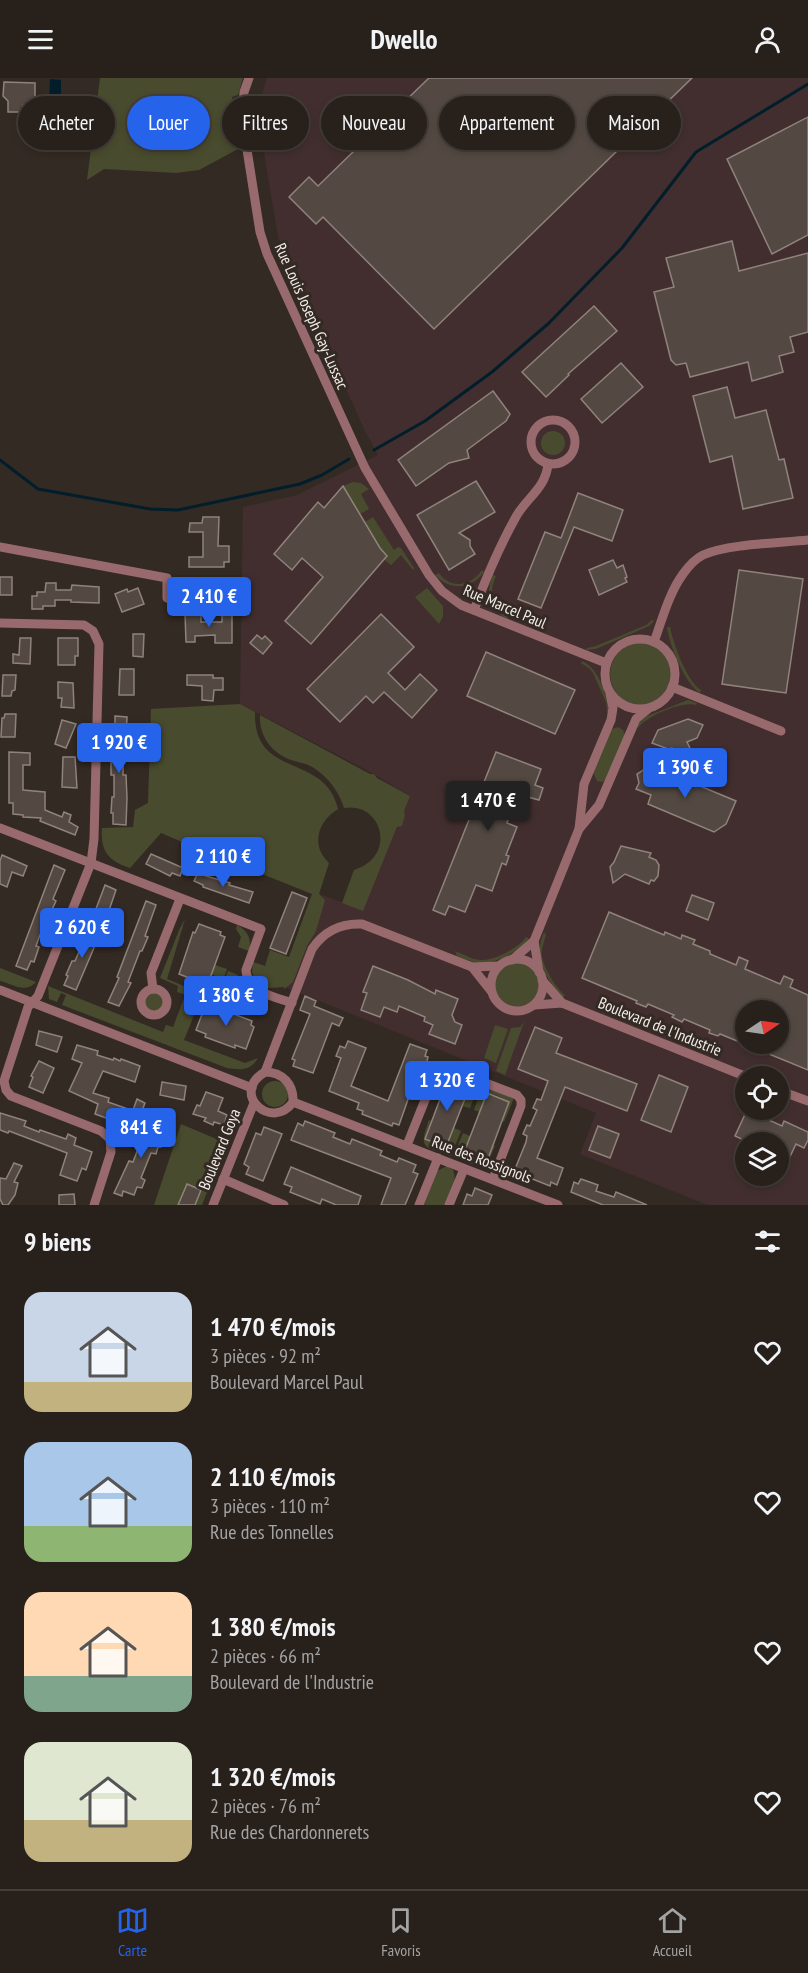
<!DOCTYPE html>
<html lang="fr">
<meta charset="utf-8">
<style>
body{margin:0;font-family:"PT Sans Narrow",sans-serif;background:#332d28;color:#f1f3f6;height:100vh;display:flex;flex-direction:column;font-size:22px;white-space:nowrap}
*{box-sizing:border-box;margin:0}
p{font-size:20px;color:#a4a3a3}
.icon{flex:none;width:33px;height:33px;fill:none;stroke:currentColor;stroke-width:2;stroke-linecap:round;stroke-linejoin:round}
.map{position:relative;height:1127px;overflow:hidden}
.details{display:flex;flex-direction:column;background:#27201b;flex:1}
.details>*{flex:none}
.hud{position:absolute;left:18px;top:18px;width:772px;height:54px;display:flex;gap:12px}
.needle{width:39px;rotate:77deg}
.tools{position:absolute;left:735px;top:922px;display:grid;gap:12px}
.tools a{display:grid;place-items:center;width:54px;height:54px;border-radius:50%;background:#27201b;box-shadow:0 3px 9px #0003,0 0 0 2px #433e3a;font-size:30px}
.price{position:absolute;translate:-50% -51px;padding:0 14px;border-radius:6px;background:#2563eb;color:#fff;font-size:20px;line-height:39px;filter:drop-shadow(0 2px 3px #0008)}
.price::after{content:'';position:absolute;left:50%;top:36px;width:18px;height:14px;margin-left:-9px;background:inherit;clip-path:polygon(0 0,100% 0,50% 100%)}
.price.on{background:#222;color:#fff}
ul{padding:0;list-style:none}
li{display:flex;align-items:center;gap:18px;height:150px;padding:0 24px}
li span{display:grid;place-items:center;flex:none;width:168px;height:120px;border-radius:18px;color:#555}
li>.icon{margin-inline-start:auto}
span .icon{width:72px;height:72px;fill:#fffc;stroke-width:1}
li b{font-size:26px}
h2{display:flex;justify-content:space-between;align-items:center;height:72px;padding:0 24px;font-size:26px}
.tag{padding:0 21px;border-radius:27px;background:#27201b;box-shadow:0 3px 9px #0003,0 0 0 2px #433e3a;font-size:21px;line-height:54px}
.tag.on{background:#2563eb;color:#fff}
header{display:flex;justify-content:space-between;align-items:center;height:78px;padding:0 24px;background:#27201b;font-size:27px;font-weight:700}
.tabs{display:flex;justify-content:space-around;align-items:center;height:84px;border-top:2px solid #433e3a;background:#27201b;font-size:16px;color:#a4a3a3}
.tabs a{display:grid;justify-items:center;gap:3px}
.tabs .on{color:#2563eb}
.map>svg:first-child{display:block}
.industrial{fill:#422e2e;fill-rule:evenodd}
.green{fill:#494b2e}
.water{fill:#021e2b}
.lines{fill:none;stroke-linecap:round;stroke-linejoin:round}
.stream{stroke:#021e2b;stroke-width:3}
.building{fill:#534942;stroke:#8f837c;stroke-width:1.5;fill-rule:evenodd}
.minor{stroke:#986a6e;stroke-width:9}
.labels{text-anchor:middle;stroke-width:6;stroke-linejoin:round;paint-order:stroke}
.street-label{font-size:16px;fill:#f3ece8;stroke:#342a24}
</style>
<header><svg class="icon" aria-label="menu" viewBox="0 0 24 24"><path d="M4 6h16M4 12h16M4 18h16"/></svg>Dwello<svg class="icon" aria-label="person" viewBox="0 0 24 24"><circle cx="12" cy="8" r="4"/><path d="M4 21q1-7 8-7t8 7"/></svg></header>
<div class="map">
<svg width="808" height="1127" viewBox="0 0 808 1127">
<rect width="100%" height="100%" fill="#342a24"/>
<path class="industrial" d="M 267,0 L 808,0 L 808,1127 L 708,1127 L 580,1076 L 596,1035 L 285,909 L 319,816 L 363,832 L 410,718 L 374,696 L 240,626 L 243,429 L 297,417 L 378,377 L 364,351 L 278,159 L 260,51 L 261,20 ZM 746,933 L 778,933 L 778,966 L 746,966 ZM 746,999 L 778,999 L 778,1032 L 746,1032 ZM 746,1065 L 778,1065 L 778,1098 L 746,1098 Z"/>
<g class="green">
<polygon points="100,0 243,0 238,17 232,19 235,31 238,71 199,92 176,95 104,91 87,102"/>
<circle cx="553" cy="365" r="12"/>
<polygon points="353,404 361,405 369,411 361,416 369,431 360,436 343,408"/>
<polygon points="373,439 394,472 398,469 401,470 414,490 413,492 401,477 391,487 377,476 381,471 365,444"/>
<path d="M 482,492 L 484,494 C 471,512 450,513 435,497 L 439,495 C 451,512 471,508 482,492 Z"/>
<path d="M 493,497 L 496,498 C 488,514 492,530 508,538 L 507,541 C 489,531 485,516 493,497 Z"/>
<polygon points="427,510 443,528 443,538 439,546 415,519"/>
<polygon points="652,542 654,543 649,548 596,571 586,572 587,570 596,568 646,547"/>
<path d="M 667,549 L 670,549 C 673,565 687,604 701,612 L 700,615 C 685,606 669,566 667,549 Z"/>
<circle cx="641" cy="596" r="31"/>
<path d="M 582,583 C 599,590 607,618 609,635 L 607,634 L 606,624 L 593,595 L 590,591 L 581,585 Z"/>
<path d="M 688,622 L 697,625 L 696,627 C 682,623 647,638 638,650 L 636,648 L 647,638 Z"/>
<path d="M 240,626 L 255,634 C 253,702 325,674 338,731 C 318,743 310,767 329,785 L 319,816 L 325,822 L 316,853 L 307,868 L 293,904 L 284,911 L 284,909 L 269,910 L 263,907 L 265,901 L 259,898 L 256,904 L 252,894 L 253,884 L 265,888 L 270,872 L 289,879 L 312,816 L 240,787 L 230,792 L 215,778 L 161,755 L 130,790 C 109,783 100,773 102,750 L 133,749 L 135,732 L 148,725 L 151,631 Z"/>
<path d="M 260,637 L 370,696 L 374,696 L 377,700 L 410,718 L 404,733 L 405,737 L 402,748 L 397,749 L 363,833 L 342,825 L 354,792 C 398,778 382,723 344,730 C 339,714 329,700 314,690 C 305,684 293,684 284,679 C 268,670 259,655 260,637 Z"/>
<polygon points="618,649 623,652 625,657 607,701 602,704 597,703 593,694 612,651"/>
<polygon points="185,841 167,901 201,915 192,919 177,914 178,908 160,900 180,850"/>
<path d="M 237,847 C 248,853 252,861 249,873 L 238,869 L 241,859 L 236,851 Z"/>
<path d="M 544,854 L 546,857 C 544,864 541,871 542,878 C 543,888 556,911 565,917 L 563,920 C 546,900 532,881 544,854 Z"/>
<path d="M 526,859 L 529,860 C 521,872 499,884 484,885 C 475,886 465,881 457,878 L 455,873 C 463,876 474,883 483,882 C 495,882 520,869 526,859 Z"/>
<circle cx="517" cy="907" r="22"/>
<polygon points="215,887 227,891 220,910 216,909 220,900 211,896"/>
<path d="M 0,890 L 36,904 C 25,916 13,906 0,903 Z"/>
<polygon points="228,893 238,897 229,919 220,915"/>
<path d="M 48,908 L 163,954 L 166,947 L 173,949 L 184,920 L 192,923 L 201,920 L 184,962 L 245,985 L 258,980 C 250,993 241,992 227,990 L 62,927 L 66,917 L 61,915 L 57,924 L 49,921 Z"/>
<circle cx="154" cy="924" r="9"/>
<polygon points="524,944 505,997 496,993 511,950 520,949"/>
<polygon points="495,947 508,951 496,985 484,980"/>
<polygon points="447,995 479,1007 470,1030 462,1028 470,1009 463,1004 448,1000 441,1017 438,1016"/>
<circle cx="275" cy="1016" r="13"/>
<polygon points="482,1008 514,1020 504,1044 502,1043 509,1024 496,1017 487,1015 480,1034 474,1032"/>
<path d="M 429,1042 L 431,1043 L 425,1061 L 438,1068 L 446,1069 L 454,1050 L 461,1053 L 451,1078 C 424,1068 418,1072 429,1042 Z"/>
<polygon points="181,1046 226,1065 202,1127 154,1127"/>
<polygon points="463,1055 470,1058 463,1076 478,1084 493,1067 495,1068 486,1089 480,1089 453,1079"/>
<path d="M 447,1088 L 453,1092 C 458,1104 450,1116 445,1127 L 424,1127 L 437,1093 Z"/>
</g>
<polygon class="water" points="50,1 61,2 61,26 57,26 55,31 53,26 49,25"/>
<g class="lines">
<g class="stream">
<polyline points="374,372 425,343 492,294 549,245 622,170 696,74 808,6"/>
<polyline points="0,382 38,411 150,431 178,432 300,406 322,397 349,381"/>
</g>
</g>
<g class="building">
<polygon points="429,0 692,0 434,251 323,139 316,146 289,119 309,99 318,108 355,72 325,41 343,23 373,54"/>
<polygon points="4,4 35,5 35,28 23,27 23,34 8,34 8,23 3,18"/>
<polygon points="808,39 808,157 772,176 727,81"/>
<polygon points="732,163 739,193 808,175 808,254 790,259 794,274 779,278 783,294 752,303 748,284 690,299 686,285 676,287 671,282 654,214 674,209 666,180"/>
<polygon points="594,228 617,253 568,296 569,297 546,319 522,294"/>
<polygon points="621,285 643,309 602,345 581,321"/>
<polygon points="727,309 735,340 766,332 779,382 784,381 793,420 743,431 732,378 710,384 693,318"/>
<polygon points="493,313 510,336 506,343 467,372 469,380 449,385 416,408 398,382"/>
<polygon points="476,403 495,434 459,455 470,462 470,468 475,476 449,492 417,437"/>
<polygon points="343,408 380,470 387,478 311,566 285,543 323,499 302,480 292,492 274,476 318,424 324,430"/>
<polygon points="578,415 623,432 612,463 574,449 541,530 518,521 545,454 561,460"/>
<polygon points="203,439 219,439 218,468 229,468 229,484 224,484 224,489 189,489 189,479 203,479 203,454 189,454 190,445 202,445"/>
<polygon points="613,482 617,490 623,487 627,499 625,500 627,504 599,517 589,492"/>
<polygon points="739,492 803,501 786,615 722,606"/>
<rect x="0" y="499" width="12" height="18"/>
<polygon points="46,505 56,505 56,512 71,512 72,507 99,509 99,525 71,524 71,522 55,522 55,528 43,528 43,531 32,531 32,518 37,518 37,514 45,514"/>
<polygon points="138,510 144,526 122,534 115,516 127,511 128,514"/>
<polygon points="201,534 201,544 222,544 222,534 232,534 232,565 215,565 215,557 195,558 195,564 186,564 185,535"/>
<polygon points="381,536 414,569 388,595 405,612 420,596 437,612 412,640 384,614 373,625 366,618 340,644 307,611"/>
<polygon points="133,556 144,556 143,579 133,578"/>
<polygon points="257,557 262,561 265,558 272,565 263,576 250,565"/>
<polygon points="20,560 31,560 30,586 13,585 13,576 19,577"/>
<polygon points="58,560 78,560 78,578 75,578 75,587 58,587"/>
<polygon points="486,574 575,612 555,656 467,618"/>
<polygon points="120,591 134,591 134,617 119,617"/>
<polygon points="3,597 16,597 15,612 12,613 11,618 2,618"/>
<polygon points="187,597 213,597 213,600 223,600 223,612 214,612 213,623 202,622 202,608 187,607"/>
<polygon points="58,604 73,605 74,630 61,629 62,620 58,620"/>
<polygon points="5,636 16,636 15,659 1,659 2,640 4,640"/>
<polygon points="115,638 127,639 126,662 123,662 123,697 126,697 127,720 126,747 113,746 113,735 111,735 112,719 114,719 114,697 111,697 111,681 115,681"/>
<polygon points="688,641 703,647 697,660 687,664 690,670 675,676 672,670 668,671 652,665 658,652"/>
<polygon points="62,642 76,646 66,670 55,666"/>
<polygon points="9,674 30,675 30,687 23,687 23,712 45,714 45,732 62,739 64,734 71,737 69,744 78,749 75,757 40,743 41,740 23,739 23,737 13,736 13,725 9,725"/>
<polygon points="496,674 541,691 535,707 543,710 539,722 517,716 507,745 517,749 506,777 509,778 506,787 502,785 492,813 476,807 465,834 449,828 445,837 433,832"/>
<polygon points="63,679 75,679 77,710 62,709"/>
<polygon points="647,686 736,723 726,746 714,754 648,726 651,717 636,711 639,705 637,696 645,691"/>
<polygon points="621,768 651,775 649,779 656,782 659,787 658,798 654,803 651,802 649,806 625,796 613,805 610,789 614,784"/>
<polygon points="151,776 183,790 180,798 172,795 170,798 146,786"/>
<polygon points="2,777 27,788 23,798 12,794 7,809 0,806 0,783"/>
<polygon points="54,787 65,792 53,821 56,823 40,857 36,868 39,869 34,884 31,883 27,892 16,888"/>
<polygon points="199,793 207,796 206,798 230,805 229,807 253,814 249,825 203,809 203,807 194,803"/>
<polygon points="105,807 116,812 106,841 94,836"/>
<polygon points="292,814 307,820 286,876 270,870"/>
<polygon points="692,817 714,825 708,842 686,833"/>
<polygon points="146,823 156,827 145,858 148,859 142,873 140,873 128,904 131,905 119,928 108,924 119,900 117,899"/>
<path d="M 609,834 L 664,857 L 665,854 L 681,861 L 682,857 L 695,862 L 693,866 L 710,873 L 710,876 L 736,887 L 739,879 L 748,883 L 745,891 L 780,906 L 784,898 L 793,902 L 790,909 L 808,917 L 808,992 L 720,956 L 718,958 L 709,955 L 710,952 L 684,941 L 682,944 L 672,939 L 674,937 L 648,926 L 646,929 L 636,925 L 637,923 L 582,900 ZM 746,933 L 778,933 L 778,966 L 746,966 Z"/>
<polygon points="199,846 221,854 220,857 225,859 209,903 204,901 202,905 179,896 193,854 195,855"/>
<polygon points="90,848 99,853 98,858 99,858 76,912 64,907 68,898 66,897 72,883 75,883"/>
<polygon points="373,888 408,902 435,916 436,912 458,921 452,937 455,944 462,947 455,966 429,956 433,947 424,943 425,939 399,928 397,934 384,929 380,939 361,932 367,915 363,914"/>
<polygon points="305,918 316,923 314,928 343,940 339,948 332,945 313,995 293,988 295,982 292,981 310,936 300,932"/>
<polygon points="210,927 252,943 251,947 254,949 246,971 235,967 235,970 205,959 206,956 196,952 204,931 208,932"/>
<polygon points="535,949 562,960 556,975 637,1006 627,1033 565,1009 537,1080 563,1090 557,1107 551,1104 550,1108 520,1096 521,1093 515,1091 526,1064 527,1058 523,1056 527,1047 530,1048 537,1032 533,1030 537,1021 541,1022 548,1003 518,991"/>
<polygon points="39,953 62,959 57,974 36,967"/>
<polygon points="348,963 366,970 351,1008 388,1023 410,966 427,972 425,978 428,979 427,983 425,989 421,987 415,1003 418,1005 415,1014 411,1013 399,1047 393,1045 392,1048 362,1036 363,1033 357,1031 359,1025 329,1013 341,980 336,978 340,968 345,970"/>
<polygon points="77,967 98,973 97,977 113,982 114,980 120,983 121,981 140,988 135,1004 103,993 93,1015 109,1020 108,1024 128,1031 123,1046 95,1036 98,1026 69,1013 82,985 72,981"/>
<polygon points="39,983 54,990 43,1015 29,1009 33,999 31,998"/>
<polygon points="659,997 688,1009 671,1054 641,1042"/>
<polygon points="448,1000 470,1008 446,1069 425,1061"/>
<polygon points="162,1004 186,1008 184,1022 160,1017"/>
<polygon points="206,1014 223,1020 218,1033 227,1037 224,1047 214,1044 213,1047 204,1043 206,1040 193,1036 197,1027 200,1028"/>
<polygon points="487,1015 509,1024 486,1086 463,1077"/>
<polygon points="137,1021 145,1025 141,1035 133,1032"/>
<polygon points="747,1032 782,1048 784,1043 808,1054 808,1062 804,1070 796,1066 786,1087 778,1084 778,1065 750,1065 735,1058"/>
<polygon points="0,1035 26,1043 24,1048 39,1054 40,1052 66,1061 68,1056 76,1060 74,1067 92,1074 86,1092 82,1090 77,1103 60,1097 67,1075 9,1053 8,1055 0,1052"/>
<polygon points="149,1042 166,1048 162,1060 164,1061 161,1069 158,1069 156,1076 151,1075 141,1100 145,1102 142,1110 137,1109 134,1117 123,1113 122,1118 114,1115 129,1083 133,1084"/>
<polygon points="305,1043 335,1055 333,1059 350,1066 352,1061 382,1073 380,1077 397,1084 399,1080 416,1087 413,1094 418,1096 405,1127 381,1127 391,1100 291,1062 298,1045 303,1048"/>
<polygon points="598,1048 619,1056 610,1080 589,1072"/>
<polygon points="264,1049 282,1056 263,1103 246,1096 249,1089 244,1086 256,1055 261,1057"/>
<polygon points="14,1085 22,1088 14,1104 18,1105 15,1117 8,1127 3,1127 0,1121 0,1100 6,1101"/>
<polygon points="291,1089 361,1118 358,1127 336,1127 322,1121 320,1126 290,1114 292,1109 284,1106"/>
<polygon points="581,1101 598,1107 596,1113 614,1119 616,1114 647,1127 603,1127 571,1114 574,1104 578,1106"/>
<polygon points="187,1106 201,1112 195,1127 178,1127"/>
<polygon points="475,1110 492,1117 488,1127 463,1127 467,1116 472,1118"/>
<polygon points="74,1116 75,1127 59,1127 59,1117"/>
</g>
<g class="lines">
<g class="minor">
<polyline points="249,0 244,14 242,40 260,154 267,176 365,390 429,497 442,513 461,527 606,585"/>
<circle cx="553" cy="364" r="22"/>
<polyline points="0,469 167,500 167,520"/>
<path d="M 474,532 C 486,500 500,467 517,437 C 528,419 546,409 548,386"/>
<polyline points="0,545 84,547 93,553 99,566 94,761 91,785 38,918 28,929 4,1003 6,1012 11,1018 101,1053 110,1061 111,1074 94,1127"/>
<circle cx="640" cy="596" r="35"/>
<path d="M 654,564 C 662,542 669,515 683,496 C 688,489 695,481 703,477 C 727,466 780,465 808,462"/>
<polyline points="672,609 781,653"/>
<path d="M 0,750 L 261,851 L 246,892 C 247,914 275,919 292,925"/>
<polyline points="579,751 599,727 636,641 648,631"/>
<circle cx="517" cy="907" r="26"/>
<polyline points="512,882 534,863"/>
<polyline points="472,889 491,913"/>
<polyline points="539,894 534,863 579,751 584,706 611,642 613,630 610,616"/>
<polyline points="542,902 562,925"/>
<polyline points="153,911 151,895 180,821"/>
<circle cx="154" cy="924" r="13"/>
<polyline points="0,912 252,1010"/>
<polyline points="534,927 562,925 747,999"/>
<path d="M 265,994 L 312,871 C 324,853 341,845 362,846 L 472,889 L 499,888"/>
<path d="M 265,994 C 283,994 294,1007 293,1024 C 272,1054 229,1015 265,994 Z"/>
<polyline points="778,1012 808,1023"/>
<polyline points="293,1024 558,1127"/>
<polyline points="407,1067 437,992 444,989 517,1017 521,1022 521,1028 493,1101"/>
<polyline points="223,1101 284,1127"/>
<polyline points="213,1127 254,1025"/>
<polyline points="419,1127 438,1080"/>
<polyline points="449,1127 464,1091"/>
</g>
</g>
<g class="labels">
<g class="street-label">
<text transform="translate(312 238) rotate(66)" y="6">Rue Louis Joseph Gay-Lussac</text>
<text transform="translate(505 528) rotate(23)" y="6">Rue Marcel Paul</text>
<text transform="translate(660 948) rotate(22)" y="6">Boulevard de l'Industrie</text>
<text transform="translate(219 1071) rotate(-68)" y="6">Boulevard Goya</text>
<text transform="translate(482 1081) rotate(21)" y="6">Rue des Rossignols</text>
</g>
</g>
</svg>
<div class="tools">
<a><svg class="needle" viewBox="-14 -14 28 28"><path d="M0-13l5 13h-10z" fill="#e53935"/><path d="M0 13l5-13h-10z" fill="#a4a3a3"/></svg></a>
<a><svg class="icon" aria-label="locate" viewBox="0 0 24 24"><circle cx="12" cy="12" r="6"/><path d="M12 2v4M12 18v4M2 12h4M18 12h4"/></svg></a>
<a><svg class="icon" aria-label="layers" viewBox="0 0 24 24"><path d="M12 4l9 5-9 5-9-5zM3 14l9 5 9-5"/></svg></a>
</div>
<b class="price" style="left:209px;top:550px">2 410 €</b>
<b class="price" style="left:119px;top:696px">1 920 €</b>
<b class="price" style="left:685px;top:721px">1 390 €</b>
<b class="price on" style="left:488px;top:754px">1 470 €</b>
<b class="price" style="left:223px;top:810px">2 110 €</b>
<b class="price" style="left:82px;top:881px">2 620 €</b>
<b class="price" style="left:226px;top:949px">1 380 €</b>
<b class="price" style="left:447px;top:1034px">1 320 €</b>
<b class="price" style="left:141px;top:1081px">841 €</b>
<div class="hud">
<a class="tag">Acheter</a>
<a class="tag on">Louer</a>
<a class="tag">Filtres</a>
<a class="tag">Nouveau</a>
<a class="tag">Appartement</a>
<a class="tag">Maison</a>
</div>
</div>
<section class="details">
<h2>9 biens<svg class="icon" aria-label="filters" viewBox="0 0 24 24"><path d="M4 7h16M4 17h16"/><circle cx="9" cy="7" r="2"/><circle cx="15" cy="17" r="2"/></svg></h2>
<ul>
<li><span style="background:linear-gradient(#c9d6e8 75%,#c2b280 0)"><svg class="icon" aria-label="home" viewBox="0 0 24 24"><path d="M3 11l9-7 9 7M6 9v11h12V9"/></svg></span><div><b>1 470 €/mois</b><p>3 pièces · 92 m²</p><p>Boulevard Marcel Paul</p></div><svg class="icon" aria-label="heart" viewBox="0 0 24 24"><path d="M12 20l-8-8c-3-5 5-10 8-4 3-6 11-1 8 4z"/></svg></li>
<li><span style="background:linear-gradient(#a9c7e8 70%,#8fb573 0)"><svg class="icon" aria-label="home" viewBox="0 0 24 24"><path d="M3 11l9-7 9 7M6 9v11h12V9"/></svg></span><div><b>2 110 €/mois</b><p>3 pièces · 110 m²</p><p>Rue des Tonnelles</p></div><svg class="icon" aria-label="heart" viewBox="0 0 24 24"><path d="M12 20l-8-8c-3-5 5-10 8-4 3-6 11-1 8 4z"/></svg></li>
<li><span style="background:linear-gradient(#ffd9b3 70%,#7fa58c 0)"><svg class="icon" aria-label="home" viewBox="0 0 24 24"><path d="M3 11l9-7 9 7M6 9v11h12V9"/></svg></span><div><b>1 380 €/mois</b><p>2 pièces · 66 m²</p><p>Boulevard de l'Industrie</p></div><svg class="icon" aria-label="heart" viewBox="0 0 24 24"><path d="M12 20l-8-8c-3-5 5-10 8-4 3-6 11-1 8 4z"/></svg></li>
<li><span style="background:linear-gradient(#dfe7d0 65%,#c2b280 0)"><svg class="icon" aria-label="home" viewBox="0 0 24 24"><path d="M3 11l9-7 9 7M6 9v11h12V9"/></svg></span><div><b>1 320 €/mois</b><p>2 pièces · 76 m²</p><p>Rue des Chardonnerets</p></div><svg class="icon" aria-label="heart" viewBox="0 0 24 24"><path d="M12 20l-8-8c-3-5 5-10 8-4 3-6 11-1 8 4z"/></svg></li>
</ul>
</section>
<nav class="tabs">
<a class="on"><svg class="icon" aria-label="map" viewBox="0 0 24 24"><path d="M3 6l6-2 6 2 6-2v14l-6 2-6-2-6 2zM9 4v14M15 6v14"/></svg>Carte</a>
<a><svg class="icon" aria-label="saved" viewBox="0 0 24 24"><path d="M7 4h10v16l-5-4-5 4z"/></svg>Favoris</a>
<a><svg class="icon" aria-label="home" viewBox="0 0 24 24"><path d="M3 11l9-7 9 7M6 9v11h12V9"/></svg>Accueil</a>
</nav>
